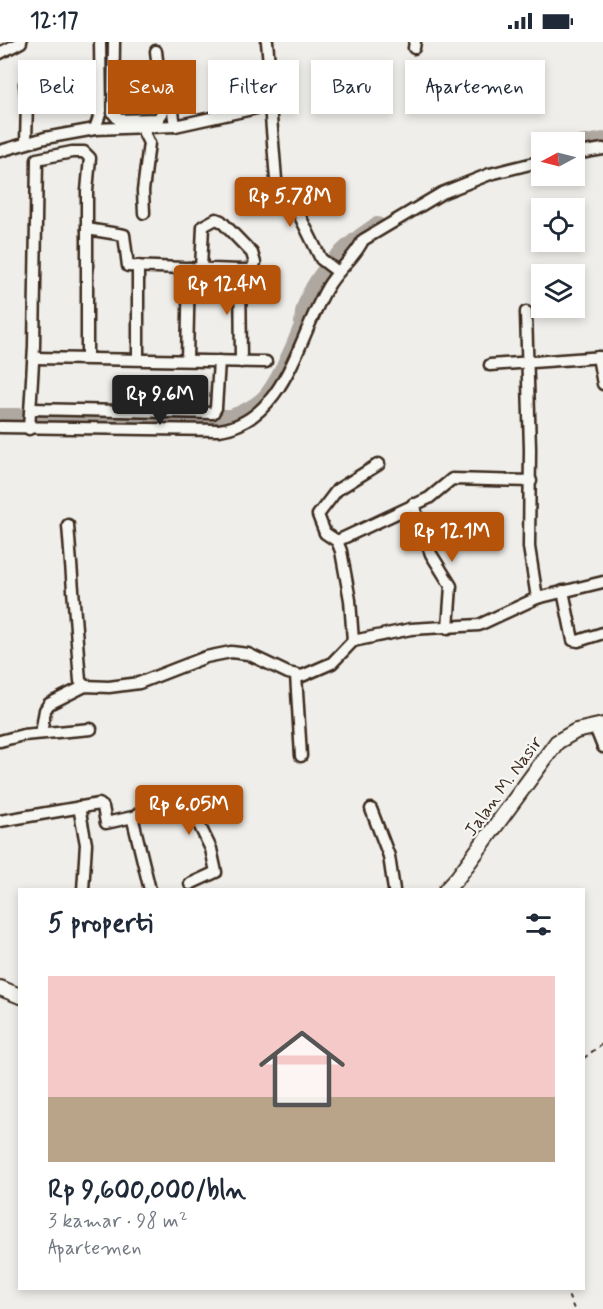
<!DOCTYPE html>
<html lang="id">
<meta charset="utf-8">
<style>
body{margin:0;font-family:Mynerve,sans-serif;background:#f6f6f7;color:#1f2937;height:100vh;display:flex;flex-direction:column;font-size:22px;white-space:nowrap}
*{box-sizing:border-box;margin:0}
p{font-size:20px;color:#747a83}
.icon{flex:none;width:33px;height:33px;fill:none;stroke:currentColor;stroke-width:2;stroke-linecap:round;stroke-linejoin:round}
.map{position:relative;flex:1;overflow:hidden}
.sheet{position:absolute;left:18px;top:846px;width:567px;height:402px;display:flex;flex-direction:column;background:#fff;border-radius:0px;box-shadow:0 3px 9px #0003}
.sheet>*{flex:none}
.top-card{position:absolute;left:18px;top:18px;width:567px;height:54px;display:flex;gap:12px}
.needle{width:39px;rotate:263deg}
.buttons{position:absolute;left:531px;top:90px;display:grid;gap:12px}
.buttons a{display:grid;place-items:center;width:54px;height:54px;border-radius:0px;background:#fff;box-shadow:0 3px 9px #0003;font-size:30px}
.price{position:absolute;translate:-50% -51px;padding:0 14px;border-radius:6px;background:#b45309;color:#fff;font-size:20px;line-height:39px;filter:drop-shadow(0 2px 3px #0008)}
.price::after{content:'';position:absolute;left:50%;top:36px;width:18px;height:14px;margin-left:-9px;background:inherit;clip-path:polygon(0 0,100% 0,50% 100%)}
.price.active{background:#222;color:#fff}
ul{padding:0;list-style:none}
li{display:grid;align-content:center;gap:12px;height:318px;padding:0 30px}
li span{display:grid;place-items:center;height:186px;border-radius:0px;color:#555}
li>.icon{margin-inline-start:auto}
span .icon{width:108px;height:108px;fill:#fffc;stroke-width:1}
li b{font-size:26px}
h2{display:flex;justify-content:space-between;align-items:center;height:72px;padding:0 30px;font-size:26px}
.pill{padding:0 21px;border-radius:0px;background:#fff;box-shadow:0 3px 9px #0003;font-size:21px;line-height:54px}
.pill.active{background:#b45309;color:#fff}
.status{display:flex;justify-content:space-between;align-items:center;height:42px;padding:0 30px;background:#fff;direction:ltr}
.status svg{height:16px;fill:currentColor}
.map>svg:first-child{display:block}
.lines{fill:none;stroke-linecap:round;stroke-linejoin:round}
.river{stroke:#afa8a1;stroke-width:20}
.minor-casing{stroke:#3b2a1e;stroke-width:15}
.tertiary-casing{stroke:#3b2a1e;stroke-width:18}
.path{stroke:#3b2a1e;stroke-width:2;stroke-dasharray:4.5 4.5;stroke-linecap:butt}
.minor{stroke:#f6f6f2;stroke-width:10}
.tertiary{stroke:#f6f6f2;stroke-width:14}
.labels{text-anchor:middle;stroke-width:4.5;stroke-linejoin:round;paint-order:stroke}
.street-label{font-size:18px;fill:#3b2a1e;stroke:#f6f6f2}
</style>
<div class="status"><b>12:17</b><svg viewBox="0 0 49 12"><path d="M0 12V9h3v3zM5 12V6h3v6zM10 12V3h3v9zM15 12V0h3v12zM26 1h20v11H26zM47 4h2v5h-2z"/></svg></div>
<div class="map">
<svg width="603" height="1267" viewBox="0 0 603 1267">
<rect width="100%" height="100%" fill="#efeeea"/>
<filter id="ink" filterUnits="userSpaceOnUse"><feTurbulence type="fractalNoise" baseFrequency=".0167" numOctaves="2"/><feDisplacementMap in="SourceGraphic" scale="12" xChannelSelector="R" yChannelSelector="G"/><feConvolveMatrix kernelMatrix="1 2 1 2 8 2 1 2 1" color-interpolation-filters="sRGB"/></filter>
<g filter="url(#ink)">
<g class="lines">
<g class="river">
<polyline points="574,105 603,100"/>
<path d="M 0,376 L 232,377 C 243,373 254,368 264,359 C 278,346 296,305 303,286 C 305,280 304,273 306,267 C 317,232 348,204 377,185"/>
</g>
<g class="minor-casing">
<g id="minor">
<polyline points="114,0 113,71 119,78 158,77 163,70 156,9"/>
<polyline points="414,6 415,0"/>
<polyline points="0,11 21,0"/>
<polyline points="164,28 170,48 175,84"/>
<polyline points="25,42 27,59 26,101"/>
<polyline points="270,63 277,150 292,158 321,217 338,230"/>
<polyline points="141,85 149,101 143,149 144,171"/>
<polyline points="95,87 101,69 100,0"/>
<polyline points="0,109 45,96 95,87 175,84 270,63 272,53 267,0"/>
<polyline points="574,112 603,107"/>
<polyline points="87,187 124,193 128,224 240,228 251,228 255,221 252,211 221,179 216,177 203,184 201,227"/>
<polyline points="240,228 241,320"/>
<polyline points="526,270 530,407 529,505 537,556"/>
<polyline points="598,315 603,342"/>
<polyline points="34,316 266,320"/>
<polyline points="138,317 138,224"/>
<polyline points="187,318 189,226"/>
<polyline points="490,323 603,315"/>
<polyline points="31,367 213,371 216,366 219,319"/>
<path d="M 0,385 L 219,388 C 285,379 299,293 327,246 C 337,228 354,217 363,198 L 442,151 L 490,132 L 542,119"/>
<polyline points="29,387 34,304 37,117 72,110 84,110 90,116 87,149 87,316"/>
<polyline points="413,462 431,512 451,544 448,586"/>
<polyline points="68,483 80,639 85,644"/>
<polyline points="337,499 429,456 452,437 531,439"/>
<polyline points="563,549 573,598 578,599 603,591"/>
<polyline points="353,599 350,558 341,509 337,499 325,491 318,473 337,448 379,422"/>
<polyline points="296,633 301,714"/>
<polyline points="595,685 603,705"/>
<polyline points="41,691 45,668 49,662 85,644 109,645 139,641 206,615 231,610 248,612 288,631 302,634 332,621 353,599 411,587 479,583 537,556 603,540"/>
<polyline points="0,699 23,693 91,687"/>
<polyline points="79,765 86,802 83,848"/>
<polyline points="371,767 389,814 394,848"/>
<polyline points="0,779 99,762 103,765 106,781 133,775"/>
<polyline points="150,848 133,778 138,772 188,766 192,768 211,807 216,830 190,842"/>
</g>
</g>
<g class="tertiary-casing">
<g id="tertiary">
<polyline points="446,848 458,835 557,700 576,689 603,683"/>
<polyline points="0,946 20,954"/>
</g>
</g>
<g class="path">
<polyline points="584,1016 603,1001"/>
<polyline points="565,1246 574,1267"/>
</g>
<use href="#minor" class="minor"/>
<use href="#tertiary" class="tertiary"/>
</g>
</g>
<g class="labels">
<g class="street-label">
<text transform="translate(503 744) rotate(-54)" y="6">Jalan M. Nasir</text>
</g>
</g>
</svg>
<div class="buttons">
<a><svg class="needle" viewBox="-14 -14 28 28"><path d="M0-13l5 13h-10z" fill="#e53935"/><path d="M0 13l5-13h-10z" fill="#747a83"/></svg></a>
<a><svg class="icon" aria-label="locate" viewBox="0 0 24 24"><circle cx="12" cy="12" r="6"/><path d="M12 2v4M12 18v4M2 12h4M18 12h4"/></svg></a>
<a><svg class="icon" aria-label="layers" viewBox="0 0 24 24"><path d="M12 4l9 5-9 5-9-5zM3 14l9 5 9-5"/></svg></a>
</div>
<b class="price" style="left:290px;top:186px">Rp 5.78M</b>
<b class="price" style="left:227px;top:274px">Rp 12.4M</b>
<b class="price active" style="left:160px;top:384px">Rp 9.6M</b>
<b class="price" style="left:452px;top:521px">Rp 12.1M</b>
<b class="price" style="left:189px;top:794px">Rp 6.05M</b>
<div class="top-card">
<a class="pill">Beli</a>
<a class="pill active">Sewa</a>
<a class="pill">Filter</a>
<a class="pill">Baru</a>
<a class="pill">Apartemen</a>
</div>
<section class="sheet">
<h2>5 properti<svg class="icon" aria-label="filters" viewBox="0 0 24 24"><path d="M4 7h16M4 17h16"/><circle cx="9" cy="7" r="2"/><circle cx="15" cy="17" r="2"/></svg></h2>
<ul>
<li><span style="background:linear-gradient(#f6c9c9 65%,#b9a48a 0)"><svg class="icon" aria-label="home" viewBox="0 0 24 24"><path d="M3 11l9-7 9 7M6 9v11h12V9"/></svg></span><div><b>Rp 9,600,000/bln</b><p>3 kamar · 98 m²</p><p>Apartemen</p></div></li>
</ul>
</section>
</div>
